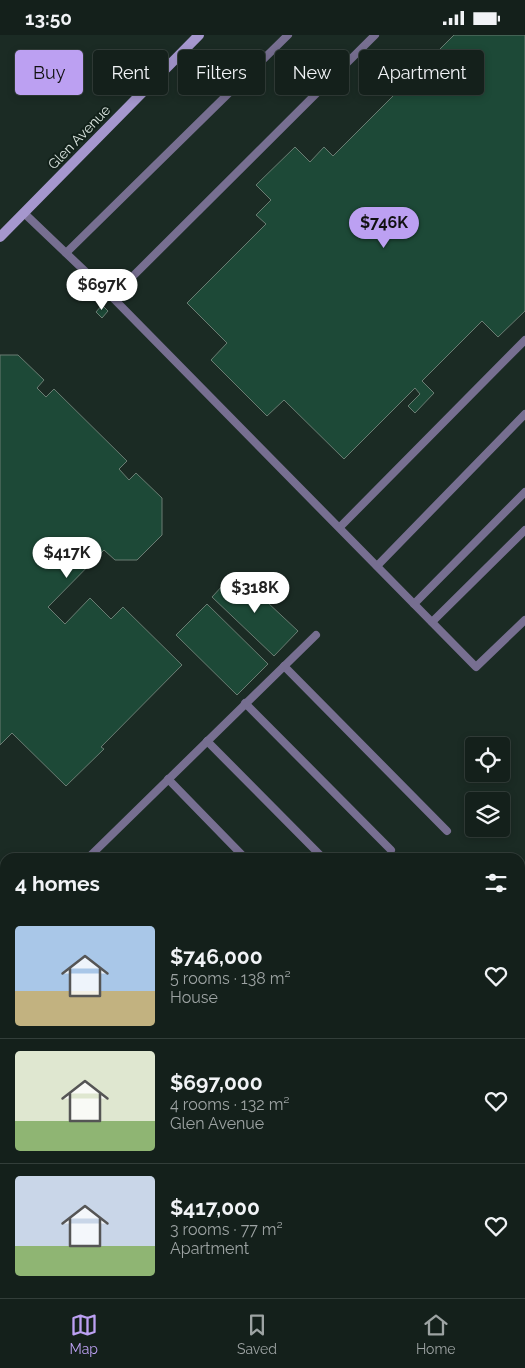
<!DOCTYPE html>
<meta charset="utf-8">
<style>
body{margin:0;font-family:Raleway,sans-serif;background:#212d28;color:#f1f3f6;height:100vh;display:flex;flex-direction:column;font-size:19px;white-space:nowrap}
*{box-sizing:border-box;margin:0}
p{font-size:16px;color:#9da3a3}
.icon{flex:none;width:28px;height:28px;fill:none;stroke:currentColor;stroke-width:2;stroke-linecap:round;stroke-linejoin:round}
.map{position:relative;flex:1;overflow:hidden}
.details{position:absolute;left:0px;top:818px;width:525px;height:446px;display:flex;flex-direction:column;background:#14201b;border-radius:15px 15px 0 0;box-shadow:0 2px 8px #0003,0 0 0 1px #333e3a}
.details>*{flex:none}
.guide{position:absolute;left:15px;top:15px;width:495px;height:45px;display:flex;gap:10px}
.buttons{position:absolute;left:465px;top:702px;display:grid;gap:10px}
.buttons a{display:grid;place-items:center;width:45px;height:45px;border-radius:5px;background:#14201b;box-shadow:0 2px 8px #0003,0 0 0 1px #333e3a;font-size:25px}
.price{position:absolute;translate:-50% -42px;padding:0 11px;border-radius:18px;background:#fff;color:#222;font-size:16px;line-height:32px;filter:drop-shadow(0 1px 2px #0008)}
.price::after{content:'';position:absolute;left:50%;top:30px;width:15px;height:11px;margin-left:-8px;background:inherit;clip-path:polygon(0 0,100% 0,50% 100%)}
.price.selected{background:#bca0f2;color:#111}
ul{padding:0;list-style:none}
li{display:flex;align-items:center;gap:15px;height:125px;padding:0 15px}
li+li{border-top:1px solid #333e3a}
li span{display:grid;place-items:center;flex:none;width:140px;height:100px;border-radius:5px;color:#555}
li>.icon{margin-inline-start:auto}
span .icon{width:60px;height:60px;fill:#fffc;stroke-width:1}
li b{font-size:21px}
h2{display:flex;justify-content:space-between;align-items:center;height:60px;padding:0 15px;font-size:21px}
.pill{padding:0 18px;border-radius:5px;background:#14201b;box-shadow:0 2px 8px #0003,0 0 0 1px #333e3a;font-size:18px;line-height:45px}
.pill.selected{background:#bca0f2;color:#111}
.status{display:flex;justify-content:space-between;align-items:center;height:35px;padding:0 25px;background:#14201b;direction:ltr}
.status svg{height:14px;fill:currentColor}
.tab-bar{display:flex;justify-content:space-around;align-items:center;height:70px;border-top:1px solid #333e3a;background:#14201b;font-size:14px;color:#9da3a3}
.tab-bar a{display:grid;justify-items:center;gap:2px}
.tab-bar .selected{color:#bca0f2}
.map>svg:first-child{display:block}
.green{fill:#3a5347}
.lines{fill:none;stroke-linecap:round;stroke-linejoin:round}
.stream{stroke:#160c29;stroke-width:5.5}
.building{fill:#1d4937;stroke:#6a7d73}
.path{stroke:#76837d;stroke-width:3;stroke-dasharray:4 4;stroke-linecap:butt}
.lane{stroke:#776f91;stroke-width:8}
.street{stroke:#776f91;stroke-width:10}
.secondary{stroke:#a597ce;stroke-width:10}
.labels{text-anchor:middle;stroke-width:4;stroke-linejoin:round;paint-order:stroke}
.street-label{font-size:14px;fill:#dde7e2;stroke:#12211a}
</style>
<div class="status"><b>13:50</b><svg viewBox="0 0 49 12"><path d="M0 12V9h3v3zM5 12V6h3v6zM10 12V3h3v9zM15 12V0h3v12zM26 1h20v11H26zM47 4h2v5h-2z"/></svg></div>
<div class="map">
<svg width="525" height="1263" viewBox="0 0 525 1263">
<rect width="100%" height="100%" fill="#1b2b24"/>
<polygon class="green" points="525,901 525,1263 0,1263 0,1104 5,1103 5,1259 520,1259 520,903"/>
<g class="lines">
<g class="stream">
<polyline points="520,1048 525,1046"/>
<polyline points="0,1234 5,1226"/>
</g>
</g>
<g class="building">
<polygon points="454,0 525,0 525,276 498,302 482,286 422,346 434,358 415,378 408,371 420,359 415,353 344,424 284,365 267,381 211,325 227,308 187,268 266,189 256,180 271,165 256,150 295,112 310,127 324,112 333,121"/>
<polygon points="102,270 108,276 102,283 96,277"/>
<polygon points="0,320 18,320 44,345 37,353 46,362 54,354 127,426 119,434 129,445 136,438 162,463 162,500 137,525 115,525 104,515 48,572 65,589 90,563 111,584 123,572 182,630 101,712 104,714 66,751 12,698 0,710"/>
<polygon points="235,537 298,596 274,621 212,562"/>
<polygon points="207,569 268,629 237,660 176,600"/>
</g>
<g class="lines">
<g class="path">
<polyline points="520,1031 525,1029"/>
<polyline points="520,1090 525,1087"/>
<polyline points="0,1197 5,1195"/>
<polyline points="76,1263 82,1259"/>
</g>
<g class="lane">
<polyline points="24,178 112,262 375,0"/>
<polyline points="66,218 288,0"/>
<polyline points="112,262 414,569 525,457"/>
<polyline points="340,492 525,305"/>
<polyline points="377,531 525,379"/>
<polyline points="414,569 476,632 525,585"/>
<polyline points="432,587 525,495"/>
<polyline points="284,631 447,796"/>
<polyline points="245,668 391,815"/>
<polyline points="207,706 322,822"/>
<polyline points="168,744 244,822"/>
<polyline points="89,822 316,600"/>
<polyline points="0,844 5,845"/>
</g>
<g class="street">
<polyline points="520,869 525,867"/>
<polyline points="0,1069 5,1067"/>
</g>
<polyline class="secondary" points="0,202 199,0"/>
</g>
<g class="labels">
<g class="street-label">
<text transform="translate(79 102) rotate(-46)" y="5">Glen Avenue</text>
</g>
</g>
</svg>
<div class="buttons">
<a><svg class="icon" aria-label="locate" viewBox="0 0 24 24"><circle cx="12" cy="12" r="6"/><path d="M12 2v4M12 18v4M2 12h4M18 12h4"/></svg></a>
<a><svg class="icon" aria-label="layers" viewBox="0 0 24 24"><path d="M12 4l9 5-9 5-9-5zM3 14l9 5 9-5"/></svg></a>
</div>
<b class="price selected" style="left:384px;top:214px">$746K</b>
<b class="price" style="left:102px;top:276px">$697K</b>
<b class="price" style="left:67px;top:544px">$417K</b>
<b class="price" style="left:255px;top:579px">$318K</b>
<div class="guide">
<a class="pill selected">Buy</a>
<a class="pill">Rent</a>
<a class="pill">Filters</a>
<a class="pill">New</a>
<a class="pill">Apartment</a>
</div>
<section class="details">
<h2>4 homes<svg class="icon" aria-label="filters" viewBox="0 0 24 24"><path d="M4 7h16M4 17h16"/><circle cx="9" cy="7" r="2"/><circle cx="15" cy="17" r="2"/></svg></h2>
<ul>
<li><span style="background:linear-gradient(#a9c7e8 65%,#c2b280 0)"><svg class="icon" aria-label="home" viewBox="0 0 24 24"><path d="M3 11l9-7 9 7M6 9v11h12V9"/></svg></span><div><b>$746,000</b><p>5 rooms · 138 m²</p><p>House</p></div><svg class="icon" aria-label="heart" viewBox="0 0 24 24"><path d="M12 20l-8-8c-3-5 5-10 8-4 3-6 11-1 8 4z"/></svg></li>
<li><span style="background:linear-gradient(#dfe7d0 70%,#8fb573 0)"><svg class="icon" aria-label="home" viewBox="0 0 24 24"><path d="M3 11l9-7 9 7M6 9v11h12V9"/></svg></span><div><b>$697,000</b><p>4 rooms · 132 m²</p><p>Glen Avenue</p></div><svg class="icon" aria-label="heart" viewBox="0 0 24 24"><path d="M12 20l-8-8c-3-5 5-10 8-4 3-6 11-1 8 4z"/></svg></li>
<li><span style="background:linear-gradient(#c9d6e8 70%,#8fb573 0)"><svg class="icon" aria-label="home" viewBox="0 0 24 24"><path d="M3 11l9-7 9 7M6 9v11h12V9"/></svg></span><div><b>$417,000</b><p>3 rooms · 77 m²</p><p>Apartment</p></div><svg class="icon" aria-label="heart" viewBox="0 0 24 24"><path d="M12 20l-8-8c-3-5 5-10 8-4 3-6 11-1 8 4z"/></svg></li>
</ul>
</section>
</div>
<nav class="tab-bar">
<a class="selected"><svg class="icon" aria-label="map" viewBox="0 0 24 24"><path d="M3 6l6-2 6 2 6-2v14l-6 2-6-2-6 2zM9 4v14M15 6v14"/></svg>Map</a>
<a><svg class="icon" aria-label="saved" viewBox="0 0 24 24"><path d="M7 4h10v16l-5-4-5 4z"/></svg>Saved</a>
<a><svg class="icon" aria-label="home" viewBox="0 0 24 24"><path d="M3 11l9-7 9 7M6 9v11h12V9"/></svg>Home</a>
</nav>
